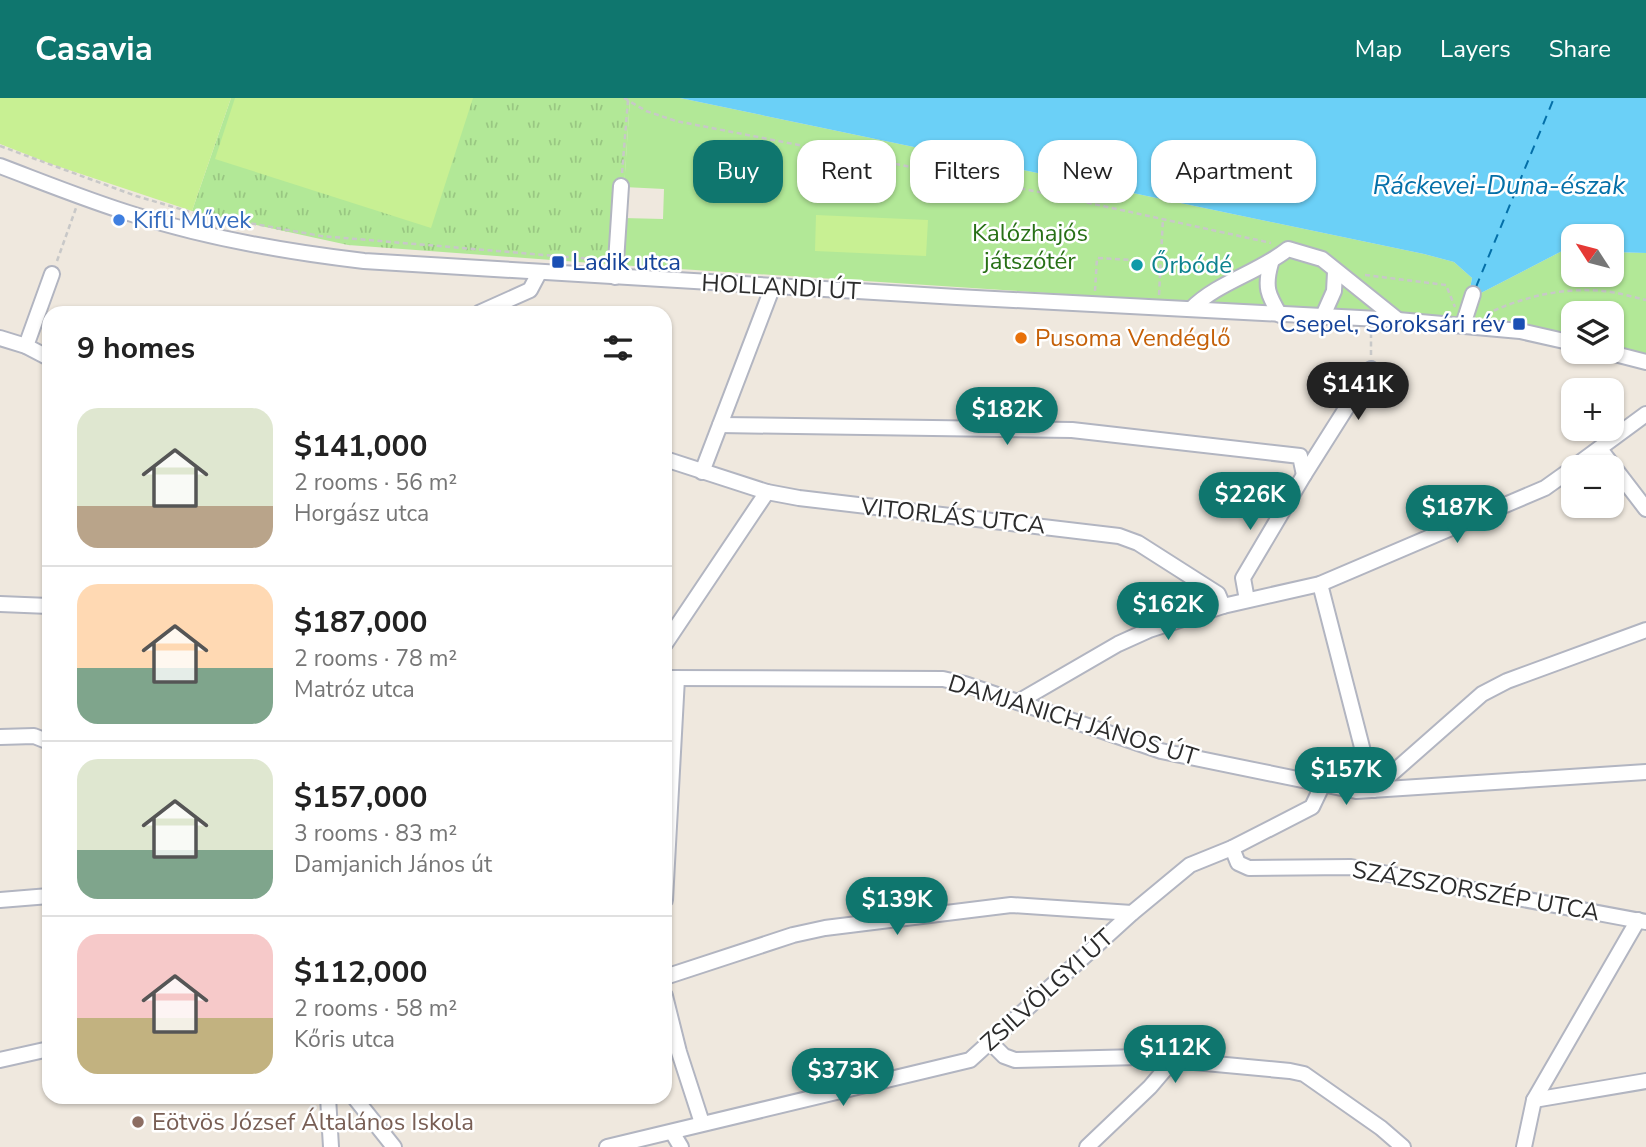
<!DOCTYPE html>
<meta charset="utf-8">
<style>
body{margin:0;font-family:"Nunito Sans",sans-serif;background:#f6f6f6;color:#222;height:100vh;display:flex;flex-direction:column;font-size:26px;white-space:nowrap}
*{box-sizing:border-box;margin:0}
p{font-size:23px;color:#767676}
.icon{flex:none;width:38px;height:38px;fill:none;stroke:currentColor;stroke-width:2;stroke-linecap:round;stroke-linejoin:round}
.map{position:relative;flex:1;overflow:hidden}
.details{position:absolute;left:42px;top:208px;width:630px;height:798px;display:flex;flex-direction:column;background:#fff;border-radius:21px;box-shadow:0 2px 5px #0004}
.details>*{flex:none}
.guide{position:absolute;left:693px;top:42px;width:665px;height:63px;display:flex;gap:14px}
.needle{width:46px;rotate:306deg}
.controls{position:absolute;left:1561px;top:126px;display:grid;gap:14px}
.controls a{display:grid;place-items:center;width:63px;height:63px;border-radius:14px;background:#fff;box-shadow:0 2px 5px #0004;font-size:35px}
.price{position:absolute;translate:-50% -60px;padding:0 16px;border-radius:24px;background:#0f766e;color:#fff;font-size:23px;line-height:46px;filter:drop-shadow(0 2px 4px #0008)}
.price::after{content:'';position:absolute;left:50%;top:42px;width:21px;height:16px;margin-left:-10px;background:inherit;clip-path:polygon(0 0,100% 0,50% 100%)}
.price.selected{background:#222;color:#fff}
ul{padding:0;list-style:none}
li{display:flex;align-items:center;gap:21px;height:175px;padding:0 35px}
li+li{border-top:2px solid #e0e0e0}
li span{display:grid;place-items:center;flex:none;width:196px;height:140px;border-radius:21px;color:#555}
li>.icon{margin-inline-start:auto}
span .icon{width:84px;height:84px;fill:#fffc;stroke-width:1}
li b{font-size:30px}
h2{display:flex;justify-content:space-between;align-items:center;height:84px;padding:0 35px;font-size:30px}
.chip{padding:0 24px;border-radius:21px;background:#fff;box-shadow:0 2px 5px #0004;font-size:24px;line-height:63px}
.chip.selected{background:#0f766e;color:#fff}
header{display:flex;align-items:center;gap:42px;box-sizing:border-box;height:98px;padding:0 35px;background:#0f766e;color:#fff}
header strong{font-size:33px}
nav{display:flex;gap:38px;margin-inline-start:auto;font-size:24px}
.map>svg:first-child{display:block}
.grass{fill:url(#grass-tufts)}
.park{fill:#b2e897}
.pitch{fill:#c8f093}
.water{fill:#6bd0f7}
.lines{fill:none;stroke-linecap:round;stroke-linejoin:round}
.ferry{stroke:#046fa8;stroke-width:2;stroke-dasharray:9 7;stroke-linecap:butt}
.minor-casing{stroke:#b2b5c1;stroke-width:18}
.path{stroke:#c8c8c8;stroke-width:2.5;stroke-dasharray:5 3.5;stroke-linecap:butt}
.minor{stroke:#fff;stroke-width:14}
.shop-dot{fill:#3f7fe0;stroke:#fff;stroke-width:2.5}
.transit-dot{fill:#1a4fb4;stroke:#fff;stroke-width:2.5}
.culture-dot{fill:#0f9aa8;stroke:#fff;stroke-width:2.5}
.food-dot{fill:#e8710a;stroke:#fff;stroke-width:2.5}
.education-dot{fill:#8d6e63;stroke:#fff;stroke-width:2.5}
.labels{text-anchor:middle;stroke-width:5;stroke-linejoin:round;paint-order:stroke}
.shop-label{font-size:24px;fill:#366cbe;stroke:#fff;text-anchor:start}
.park-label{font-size:24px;fill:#287016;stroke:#fff}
.transit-label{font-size:24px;fill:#164399;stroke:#fff;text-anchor:start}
.culture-label{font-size:24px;fill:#0d838f;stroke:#fff;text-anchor:start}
.street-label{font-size:24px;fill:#2c2c2c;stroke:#fff}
.food-label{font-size:24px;fill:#c56008;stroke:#fff;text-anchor:start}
.education-label{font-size:24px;fill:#785e54;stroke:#fff;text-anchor:start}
.water-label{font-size:26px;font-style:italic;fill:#046fa8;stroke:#fff}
</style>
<header>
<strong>Casavia</strong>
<nav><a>Map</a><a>Layers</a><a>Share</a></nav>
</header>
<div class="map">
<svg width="1646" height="1049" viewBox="0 0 1646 1049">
<defs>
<pattern id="grass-tufts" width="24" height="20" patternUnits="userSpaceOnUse" patternTransform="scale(1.75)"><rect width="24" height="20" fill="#b2e897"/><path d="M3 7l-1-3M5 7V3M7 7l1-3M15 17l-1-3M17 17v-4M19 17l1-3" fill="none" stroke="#99c782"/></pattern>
</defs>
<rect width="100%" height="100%" fill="#efe8de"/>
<polygon class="grass" points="231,0 630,0 619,167 348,147 192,113"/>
<polygon class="park" points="630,0 680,0 1424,156 1454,164 1472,180 1469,195 1477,197 1564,152 1573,153 1573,177 1612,177 1612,154 1646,155 1646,264 1612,254 1612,215 1573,215 1573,245 1231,207 619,167 623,120 663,121 664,91 624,89"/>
<g class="pitch">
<polygon points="0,0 231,0 192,113 51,66 0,46"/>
<polygon points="235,0 473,0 431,130 215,61"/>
<polygon points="816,117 928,122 926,158 815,153"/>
</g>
<polygon class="water" points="680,0 1646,0 1646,155 1612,154 1612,138 1573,138 1573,153 1564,152 1477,197 1469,196 1472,180 1454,164 1424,156"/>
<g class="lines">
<polyline class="ferry" points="1476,189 1554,0"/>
<g class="minor-casing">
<g id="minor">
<path d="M 0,68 C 45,85 89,103 135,117 C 210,141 287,154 364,163 L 957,199 L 1398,222 L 1520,233 L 1573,245"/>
<path d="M 1271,165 C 1264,189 1268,197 1280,217"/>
<polyline points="615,179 621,88"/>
<path d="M 1191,211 C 1218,184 1258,175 1288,151 L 1322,161 L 1398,222"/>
<polyline points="479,215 530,192 539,175"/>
<polyline points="1322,220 1334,193 1335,174"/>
<polyline points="1463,227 1473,196"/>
<polyline points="0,240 26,248 49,260"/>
<polyline points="26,248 52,176"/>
<polyline points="1607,254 1646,264"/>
<polyline points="720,327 1072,332 1300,358 1304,377"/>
<polyline points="1600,351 1646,411"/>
<polyline points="665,361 767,394 799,400 1119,438 1138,445 1218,496 1223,508"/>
<polyline points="1574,369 1646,316"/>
<polyline points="702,374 773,188"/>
<polyline points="1320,486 1373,692"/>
<polyline points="1247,502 1243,480 1304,377 1371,271"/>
<polyline points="0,506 49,508"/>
<polyline points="665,546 767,394"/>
<polyline points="665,580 943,581 965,586 1161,653 1356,693 1646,674"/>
<polyline points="1018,604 1118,546 1149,532 1223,508 1320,486 1545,390 1573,370"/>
<polyline points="0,639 34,638 49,644"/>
<polyline points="1373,692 1482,596 1507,583 1646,532"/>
<polyline points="1232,750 1238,765 1249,770 1351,769 1646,824"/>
<polyline points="0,802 49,798"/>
<polyline points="665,802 677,580"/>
<polyline points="665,879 793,837 825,830 1011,807 1132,815"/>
<polyline points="665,898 679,954 702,1025"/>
<polyline points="991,945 1004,958 1015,962 1140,959 1290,973 1304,976 1381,1030 1403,1049"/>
<polyline points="0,962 49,951"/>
<polyline points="328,999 331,1049"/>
<polyline points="354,999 394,1049"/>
<polyline points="1534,1002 1646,983"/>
<polyline points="672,1034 681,1049"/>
<polyline points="607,1049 970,962 1132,815 1190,767 1232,750 1312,709 1323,686"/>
<polyline points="1087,1049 1150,989 1173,962"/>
<polyline points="1524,1049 1534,1002 1638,822"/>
</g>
</g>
<g class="path">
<polyline points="624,0 646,13 676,23 1044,95 1271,145"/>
<polyline points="0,48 136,98 194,115 321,138 603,162"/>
<polyline points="622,75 628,2"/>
<polyline points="57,163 76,110"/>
<polyline points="1365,177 1446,187 1455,209"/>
<polyline points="1095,193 1097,160 1132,162 1131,170"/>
<polyline points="1159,197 1163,120"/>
<path d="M 1486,216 C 1523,199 1562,189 1603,193 C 1617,194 1632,199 1646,202"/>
<polyline points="1371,257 1371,232"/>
</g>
<use href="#minor" class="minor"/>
</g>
<circle class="shop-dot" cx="119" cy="122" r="7"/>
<g class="transit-dot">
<rect x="551" y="157" width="14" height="14" rx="3.5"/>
<rect x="1512" y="219" width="14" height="14" rx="3.5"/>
</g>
<circle class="culture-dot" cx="1137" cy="167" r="7"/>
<circle class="food-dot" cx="1021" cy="240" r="7"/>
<circle class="education-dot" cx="138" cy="1024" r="7"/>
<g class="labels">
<g class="shop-label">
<text x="133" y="130">Kifli Művek</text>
</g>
<g class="park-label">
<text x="1030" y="143">Kalózhajós<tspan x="1030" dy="28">játszótér</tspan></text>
</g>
<g class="transit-label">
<text x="572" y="172">Ladik utca</text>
<text x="1505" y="234" text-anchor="end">Csepel, Soroksári rév</text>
</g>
<g class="culture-label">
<text x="1151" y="175">Őrbódé</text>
</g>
<g class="street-label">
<text transform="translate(781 189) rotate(3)" y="8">HOLLANDI ÚT</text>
<text transform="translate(953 418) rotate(6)" y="8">VITORLÁS UTCA</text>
<text transform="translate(1073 622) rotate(17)" y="8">DAMJANICH JÁNOS ÚT</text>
<text transform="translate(1476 793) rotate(10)" y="8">SZÁZSZORSZÉP UTCA</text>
<text transform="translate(1047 892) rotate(-42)" y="8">ZSILVÖLGYI ÚT</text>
</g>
<g class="food-label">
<text x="1035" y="248">Pusoma Vendéglő</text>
</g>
<g class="education-label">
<text x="152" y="1032">Eötvös József Általános Iskola</text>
</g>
<g class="water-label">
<text x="1499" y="96">Ráckevei-Duna-észak</text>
</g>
</g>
</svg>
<div class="controls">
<a><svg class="needle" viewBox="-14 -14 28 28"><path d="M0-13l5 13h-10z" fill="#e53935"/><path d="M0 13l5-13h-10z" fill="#767676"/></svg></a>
<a><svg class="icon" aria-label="layers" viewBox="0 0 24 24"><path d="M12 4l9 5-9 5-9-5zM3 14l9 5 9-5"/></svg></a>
<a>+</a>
<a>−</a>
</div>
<b class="price selected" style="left:1358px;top:324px">$141K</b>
<b class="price" style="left:1007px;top:349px">$182K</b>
<b class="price" style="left:1250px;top:434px">$226K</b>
<b class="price" style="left:1457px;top:447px">$187K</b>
<b class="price" style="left:1168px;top:544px">$162K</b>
<b class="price" style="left:1346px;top:709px">$157K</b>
<b class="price" style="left:897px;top:839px">$139K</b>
<b class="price" style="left:1175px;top:987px">$112K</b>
<b class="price" style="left:843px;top:1010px">$373K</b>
<div class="guide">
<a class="chip selected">Buy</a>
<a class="chip">Rent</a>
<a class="chip">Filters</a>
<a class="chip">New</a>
<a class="chip">Apartment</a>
</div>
<section class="details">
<h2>9 homes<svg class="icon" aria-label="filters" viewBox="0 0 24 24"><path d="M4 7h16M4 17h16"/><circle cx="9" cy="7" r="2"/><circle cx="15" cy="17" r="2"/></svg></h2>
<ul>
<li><span style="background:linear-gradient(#dfe7d0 70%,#b9a48a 0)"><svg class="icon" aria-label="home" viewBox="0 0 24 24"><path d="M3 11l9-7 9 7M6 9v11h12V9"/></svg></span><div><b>$141,000</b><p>2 rooms · 56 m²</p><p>Horgász utca</p></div></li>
<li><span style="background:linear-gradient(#ffd9b3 60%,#7fa58c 0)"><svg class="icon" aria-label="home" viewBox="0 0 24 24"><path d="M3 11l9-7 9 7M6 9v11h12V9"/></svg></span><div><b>$187,000</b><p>2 rooms · 78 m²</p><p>Matróz utca</p></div></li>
<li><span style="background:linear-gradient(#dfe7d0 65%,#7fa58c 0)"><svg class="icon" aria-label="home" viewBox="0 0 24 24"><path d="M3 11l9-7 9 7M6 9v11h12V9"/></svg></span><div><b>$157,000</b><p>3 rooms · 83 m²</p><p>Damjanich János út</p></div></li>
<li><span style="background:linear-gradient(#f6c9c9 60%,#c2b280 0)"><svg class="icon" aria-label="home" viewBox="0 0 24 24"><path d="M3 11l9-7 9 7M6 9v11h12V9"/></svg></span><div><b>$112,000</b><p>2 rooms · 58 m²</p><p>Kőris utca</p></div></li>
</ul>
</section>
</div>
